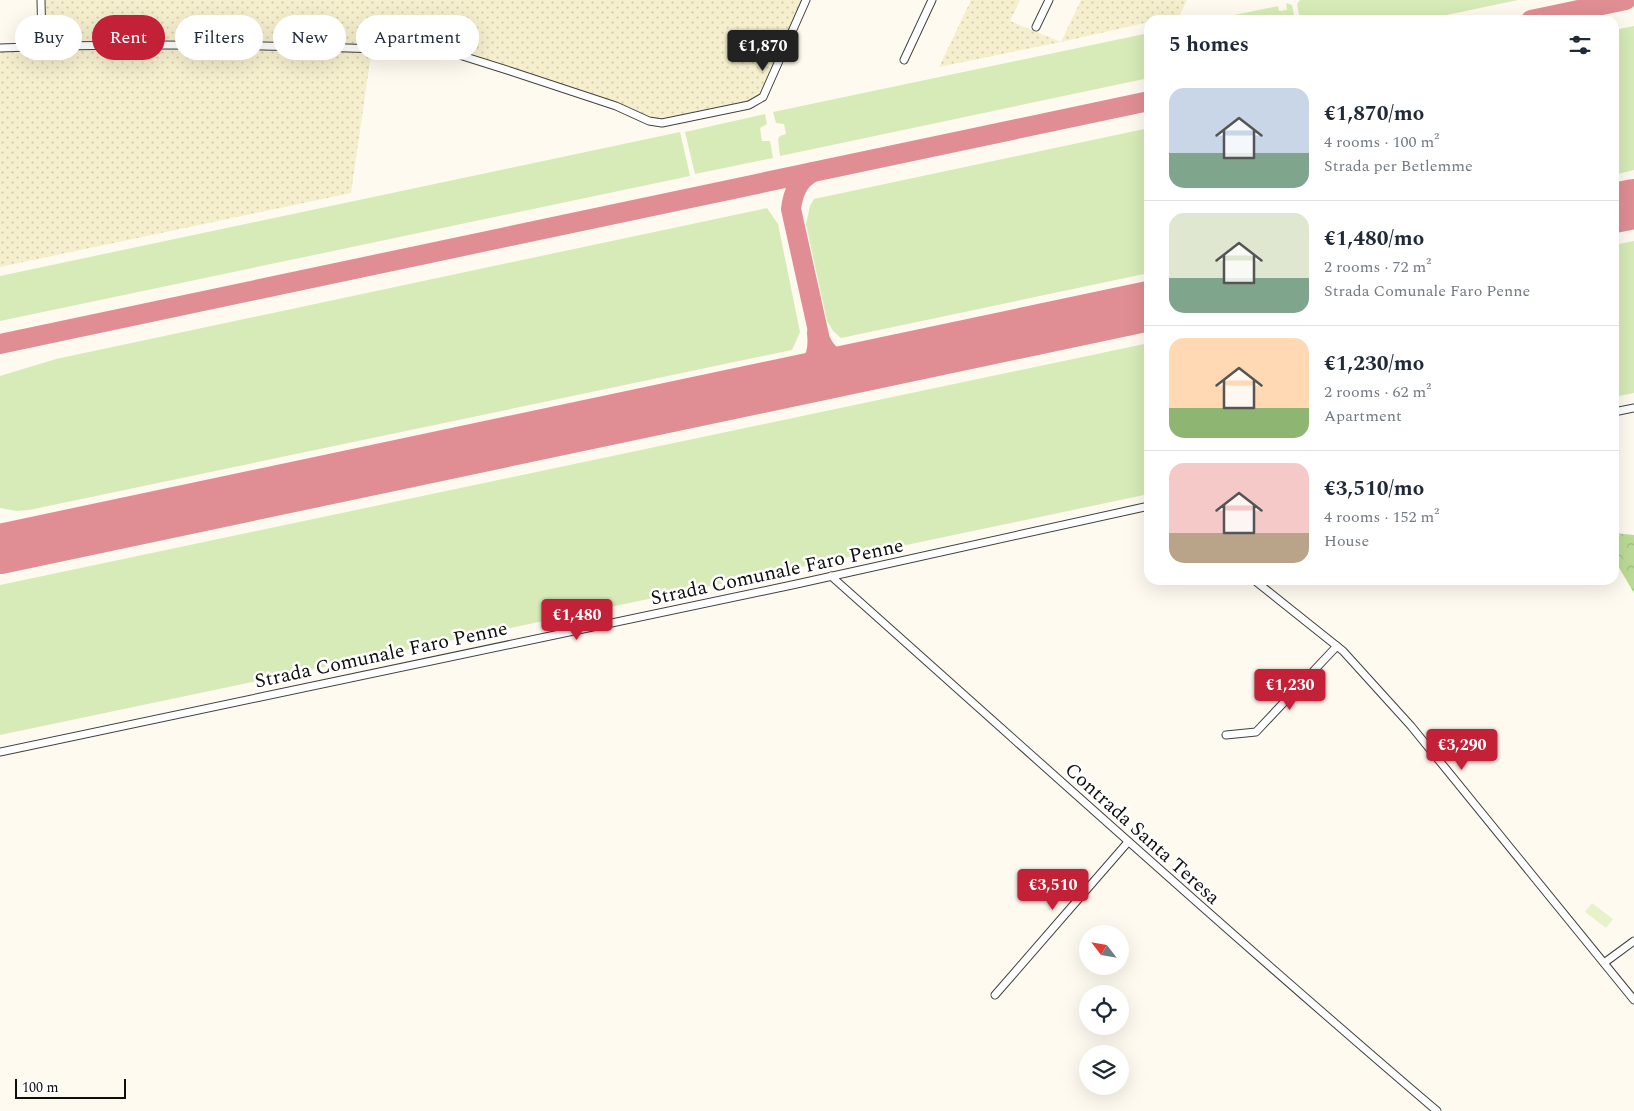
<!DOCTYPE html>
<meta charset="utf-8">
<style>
body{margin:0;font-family:Spectral,serif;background:#f2f2f3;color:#1f2937;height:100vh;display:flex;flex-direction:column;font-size:19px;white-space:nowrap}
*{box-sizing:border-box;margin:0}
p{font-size:16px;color:#747a83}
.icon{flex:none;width:28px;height:28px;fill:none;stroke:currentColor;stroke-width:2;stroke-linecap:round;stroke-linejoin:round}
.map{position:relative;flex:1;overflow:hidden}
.sheet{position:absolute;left:1144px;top:15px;width:475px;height:570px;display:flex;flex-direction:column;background:#fff;border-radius:15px;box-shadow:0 5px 20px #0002}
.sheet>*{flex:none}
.top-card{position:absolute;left:15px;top:15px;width:475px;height:45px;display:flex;gap:10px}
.needle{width:32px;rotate:301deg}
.fabs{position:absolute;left:1079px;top:925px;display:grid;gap:10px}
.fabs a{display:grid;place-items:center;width:50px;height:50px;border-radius:50%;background:#fff;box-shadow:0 5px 20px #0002;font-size:25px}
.scale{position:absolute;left:15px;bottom:12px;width:111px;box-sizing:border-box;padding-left:5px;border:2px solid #0e0e0e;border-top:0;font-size:14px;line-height:18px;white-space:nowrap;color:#0e0e0e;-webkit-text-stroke:4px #fff;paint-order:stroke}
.price{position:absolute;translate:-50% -42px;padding:0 11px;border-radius:5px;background:#c22137;color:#fff;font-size:16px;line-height:32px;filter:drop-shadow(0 1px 2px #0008)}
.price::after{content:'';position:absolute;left:50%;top:30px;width:15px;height:11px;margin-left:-8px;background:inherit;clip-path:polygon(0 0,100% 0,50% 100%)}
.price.selected{background:#222;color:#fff}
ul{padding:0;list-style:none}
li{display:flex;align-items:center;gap:15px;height:125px;padding:0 25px}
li+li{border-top:1px solid #e0e1e3}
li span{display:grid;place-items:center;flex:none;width:140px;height:100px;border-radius:15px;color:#555}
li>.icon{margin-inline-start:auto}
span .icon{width:60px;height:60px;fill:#fffc;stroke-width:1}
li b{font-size:21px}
h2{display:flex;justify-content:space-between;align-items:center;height:60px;padding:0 25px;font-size:21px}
.tag{padding:0 18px;border-radius:22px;background:#fff;box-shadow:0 5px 20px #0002;font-size:18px;line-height:45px}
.tag.selected{background:#c22137;color:#fff}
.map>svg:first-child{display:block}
.farmland{fill:url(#farmland-dots)}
.grass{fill:#d6ebb7}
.forest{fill:url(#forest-crowns)}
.pitch{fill:#e7f2c9}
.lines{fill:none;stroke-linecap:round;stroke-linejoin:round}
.taxiway{stroke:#e08e93;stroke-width:20}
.runway{stroke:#e08e93;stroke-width:50}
.street-casing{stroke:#414141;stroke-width:9}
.street{stroke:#fff;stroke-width:7}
.labels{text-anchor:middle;stroke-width:5;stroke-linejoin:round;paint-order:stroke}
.street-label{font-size:20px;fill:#0e0e0e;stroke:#fff}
</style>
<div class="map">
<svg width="1634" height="1111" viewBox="0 0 1634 1111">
<defs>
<pattern id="farmland-dots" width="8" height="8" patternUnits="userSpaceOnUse" patternTransform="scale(1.25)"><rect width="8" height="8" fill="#f6efce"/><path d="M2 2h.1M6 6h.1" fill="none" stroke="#d2ccb0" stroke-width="1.8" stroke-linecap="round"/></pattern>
<pattern id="forest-crowns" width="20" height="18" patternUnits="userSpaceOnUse" patternTransform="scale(1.25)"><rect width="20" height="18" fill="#bbdc96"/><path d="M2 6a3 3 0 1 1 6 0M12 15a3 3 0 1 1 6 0" fill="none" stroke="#a0bc80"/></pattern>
</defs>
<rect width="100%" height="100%" fill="#fffaef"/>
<g class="farmland">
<polygon points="45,0 802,0 759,98 744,104 659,120 609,100 450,49 372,47 351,193 0,267 0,51 46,48"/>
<polygon points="971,0 1020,0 1010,21 1061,42 1081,0 1187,0 1180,15 1159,20 1149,20 1149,22 1061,42 939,67"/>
</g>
<g class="grass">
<polygon points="1300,0 1518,0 1423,20 1300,20 1297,4"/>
<polygon points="1286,3 1292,5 1295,20 1210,20 1278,6 1279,11 1287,10"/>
<polygon points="1634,26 1634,170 1614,175 1614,30"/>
<polygon points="1149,33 1149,78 780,156 778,139 780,136 786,134 784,124 776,123 773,112"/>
<polygon points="765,114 767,124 760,128 762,141 770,141 773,158 695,174 685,132"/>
<polygon points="1149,128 1149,273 841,338 833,331 827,321 806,224 810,206 814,199"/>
<polygon points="680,132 690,176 0,321 0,276"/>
<polygon points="767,208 778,224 800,332 792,350 29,510 17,511 0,508 0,376 56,359"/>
<polygon points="1634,241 1634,393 1614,397 1614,245"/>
<polygon points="1149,343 1149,494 0,735 0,585"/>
</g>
<polygon class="forest" points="1614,533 1634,535 1634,593 1614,559"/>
<polygon class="pitch" points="1592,903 1613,919 1606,928 1585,912"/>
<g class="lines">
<g class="taxiway">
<polyline points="1531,20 1626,0"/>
<path d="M 813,172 C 798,180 793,193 791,209 L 820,340 C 832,366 851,365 875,364"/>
<polyline points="0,344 1149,101"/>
<path d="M 775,386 C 802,373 821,368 817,333"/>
<polyline points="0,548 5,548"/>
</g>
<g class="runway">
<polyline points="1614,208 1634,204"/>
<polyline points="0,549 1149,306"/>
</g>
<g class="street-casing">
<g id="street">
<polyline points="41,0 42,46"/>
<polyline points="1036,27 1049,0"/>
<path d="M 0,48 C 148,42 295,46 443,51 L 453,53 L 510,71 L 616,106 L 649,121 L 662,123 L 749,105 L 763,97 L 806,0"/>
<polyline points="904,60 932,0"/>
<polyline points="1614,412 1634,408"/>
<path d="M 831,576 C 1032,755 1232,936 1437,1111"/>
<polyline points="1254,580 1343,651 1411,726 1634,1000"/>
<polyline points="1226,735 1256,732 1337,646"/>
<polyline points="0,752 792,585 1149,506"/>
<polyline points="1604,963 1634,941"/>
<polyline points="995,995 1128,842"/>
</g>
</g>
<use href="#street" class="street"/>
</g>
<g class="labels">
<g class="street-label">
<text transform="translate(777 571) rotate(-12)" y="7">Strada Comunale Faro Penne</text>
<text transform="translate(381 654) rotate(-12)" y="7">Strada Comunale Faro Penne</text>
<text transform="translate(1143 833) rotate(42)" y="7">Contrada Santa Teresa</text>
</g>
</g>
</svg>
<div class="fabs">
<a><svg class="needle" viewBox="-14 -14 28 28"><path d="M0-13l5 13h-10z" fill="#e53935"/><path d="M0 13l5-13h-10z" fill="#747a83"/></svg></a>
<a><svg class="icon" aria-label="locate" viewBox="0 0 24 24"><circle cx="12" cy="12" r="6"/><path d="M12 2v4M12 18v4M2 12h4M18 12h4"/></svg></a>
<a><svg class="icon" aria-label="layers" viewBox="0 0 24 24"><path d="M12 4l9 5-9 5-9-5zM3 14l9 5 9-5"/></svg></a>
</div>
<div class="scale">100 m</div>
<b class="price selected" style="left:763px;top:72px">€1,870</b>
<b class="price" style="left:577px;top:641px">€1,480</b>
<b class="price" style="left:1290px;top:711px">€1,230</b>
<b class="price" style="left:1462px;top:771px">€3,290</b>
<b class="price" style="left:1053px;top:911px">€3,510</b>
<div class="top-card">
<a class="tag">Buy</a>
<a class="tag selected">Rent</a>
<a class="tag">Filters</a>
<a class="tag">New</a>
<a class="tag">Apartment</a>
</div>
<section class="sheet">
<h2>5 homes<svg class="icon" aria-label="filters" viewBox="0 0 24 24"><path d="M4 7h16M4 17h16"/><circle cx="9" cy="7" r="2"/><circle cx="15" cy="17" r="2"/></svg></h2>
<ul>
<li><span style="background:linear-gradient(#c9d6e8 65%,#7fa58c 0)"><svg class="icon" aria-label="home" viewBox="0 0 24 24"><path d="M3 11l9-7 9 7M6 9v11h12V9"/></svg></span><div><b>€1,870/mo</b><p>4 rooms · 100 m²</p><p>Strada per Betlemme</p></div></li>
<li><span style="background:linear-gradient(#dfe7d0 65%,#7fa58c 0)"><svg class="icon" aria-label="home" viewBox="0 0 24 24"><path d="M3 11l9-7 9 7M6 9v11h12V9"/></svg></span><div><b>€1,480/mo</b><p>2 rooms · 72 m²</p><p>Strada Comunale Faro Penne</p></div></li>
<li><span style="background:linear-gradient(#ffd9b3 70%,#8fb573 0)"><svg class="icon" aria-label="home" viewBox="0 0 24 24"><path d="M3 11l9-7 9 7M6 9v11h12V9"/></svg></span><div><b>€1,230/mo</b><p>2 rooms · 62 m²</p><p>Apartment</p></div></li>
<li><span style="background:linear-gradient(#f6c9c9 70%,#b9a48a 0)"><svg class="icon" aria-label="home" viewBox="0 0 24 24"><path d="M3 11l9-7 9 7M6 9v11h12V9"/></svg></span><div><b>€3,510/mo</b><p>4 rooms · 152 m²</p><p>House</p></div></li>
</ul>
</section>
</div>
